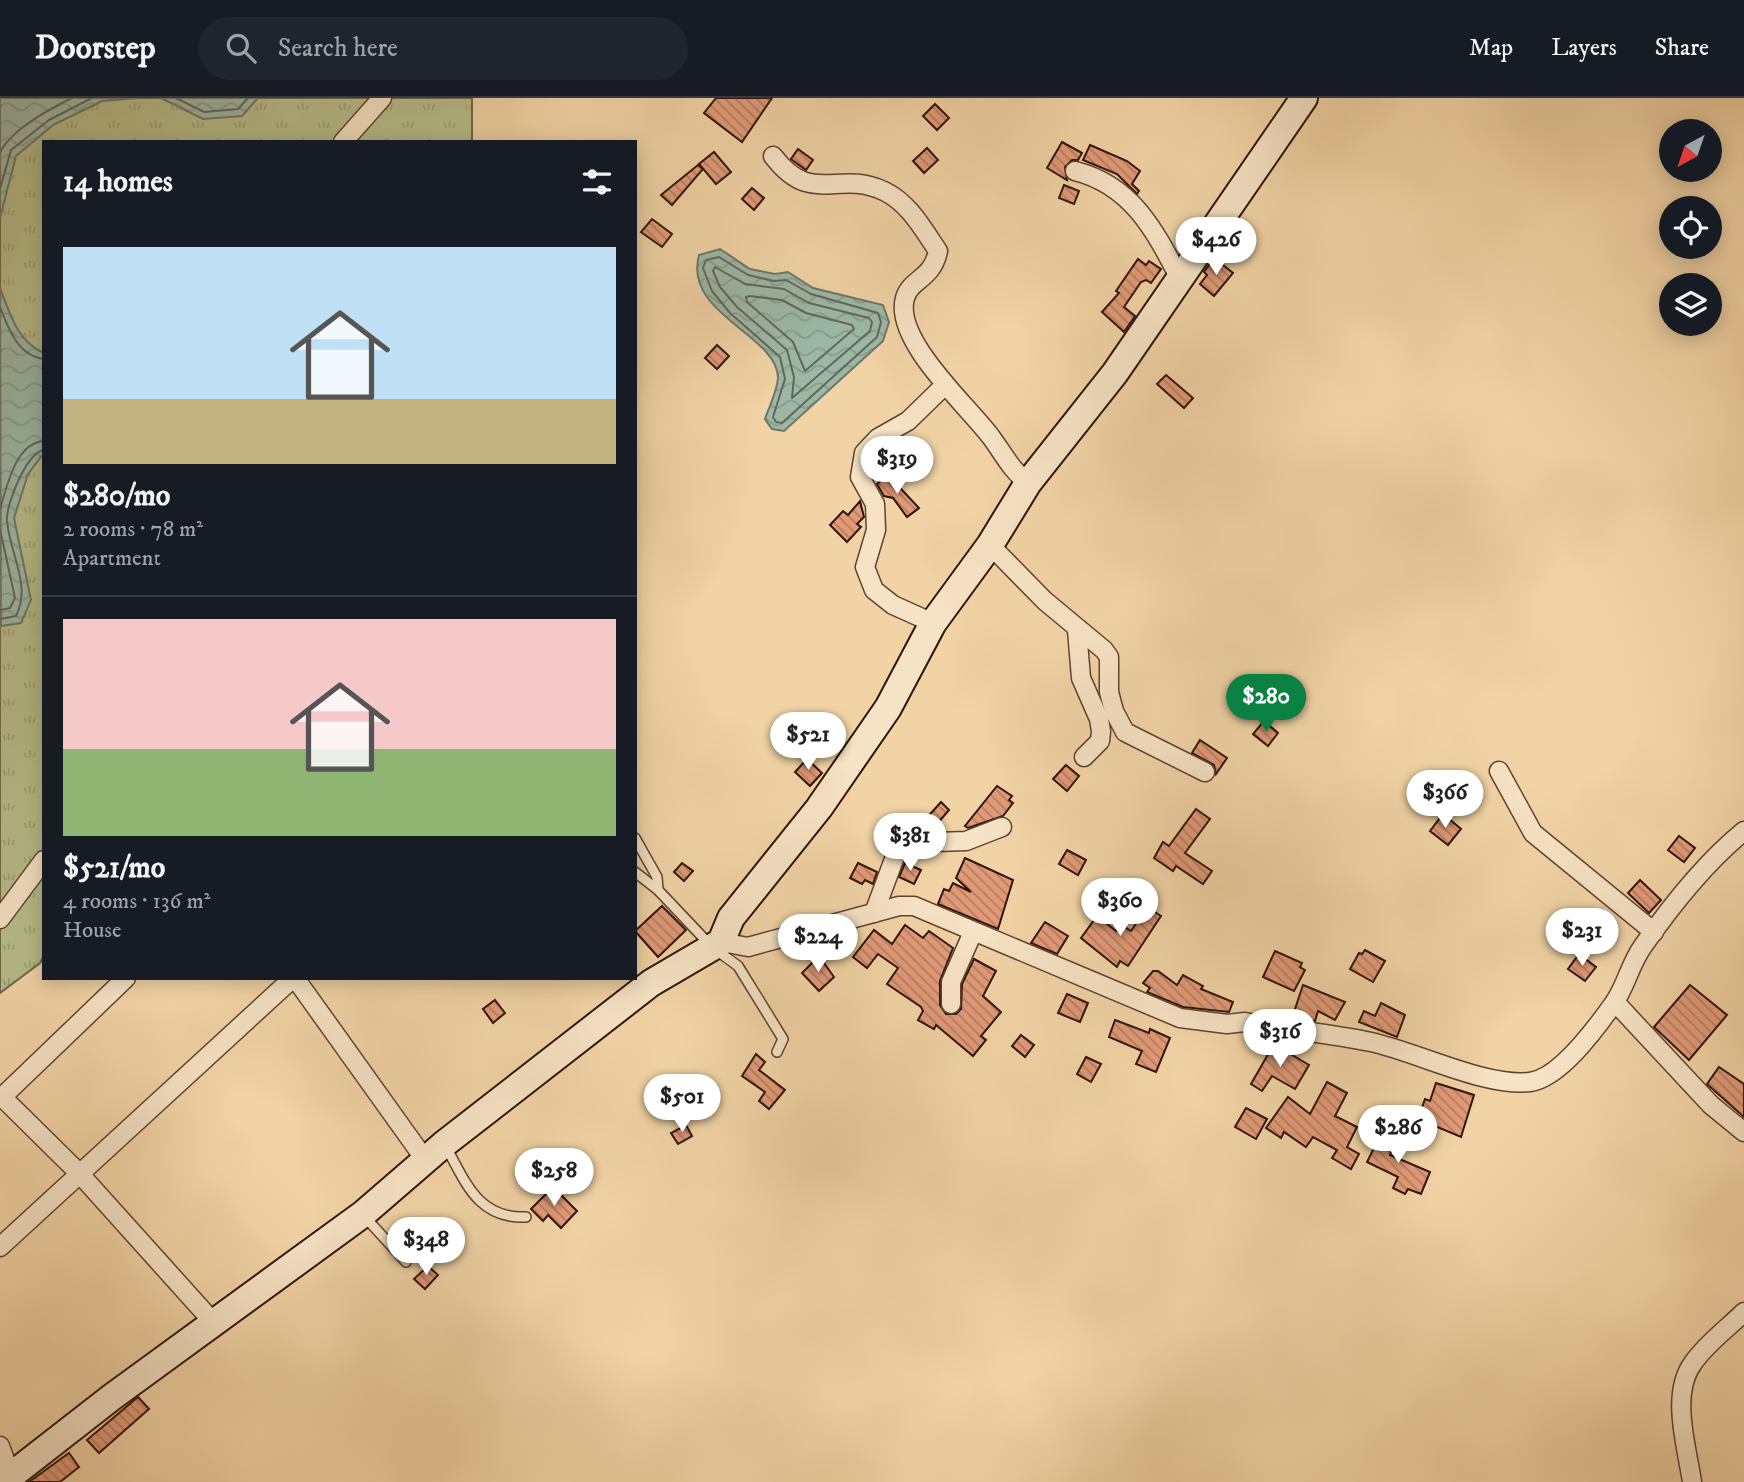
<!DOCTYPE html>
<meta charset="utf-8">
<style>
body{margin:0;font-family:"IM FELL DW Pica",serif;background:#20242c;color:#f1f3f6;height:100vh;display:flex;flex-direction:column;font-size:26px;white-space:nowrap}
*{box-sizing:border-box;margin:0}
p{font-size:23px;color:#9ea1a6}
.icon{flex:none;width:38px;height:38px;fill:none;stroke:currentColor;stroke-width:2;stroke-linecap:round;stroke-linejoin:round}
.map{position:relative;flex:1;overflow:hidden}
.details{position:absolute;left:42px;top:42px;width:595px;height:840px;display:flex;flex-direction:column;background:#171b24;border-radius:0px;box-shadow:0 4px 18px #0003}
.details>*{flex:none}
.needle{width:46px;rotate:220deg}
.tools{position:absolute;left:1659px;top:21px;display:grid;gap:14px}
.tools a{display:grid;place-items:center;width:63px;height:63px;border-radius:50%;background:#171b24;box-shadow:0 4px 18px #0003;font-size:35px}
.price{position:absolute;translate:-50% -60px;padding:0 16px;border-radius:24px;background:#fff;color:#222;font-size:23px;line-height:46px;filter:drop-shadow(0 2px 4px #0008)}
.price::after{content:'';position:absolute;left:50%;top:42px;width:21px;height:16px;margin-left:-10px;background:inherit;clip-path:polygon(0 0,100% 0,50% 100%)}
.price.on{background:#0b8043;color:#fff}
ul{padding:0;list-style:none}
li{display:grid;align-content:center;gap:14px;height:371px;padding:0 21px}
li+li{border-top:2px solid #363941}
li span{display:grid;place-items:center;height:217px;border-radius:0px;color:#555}
li>.icon{margin-inline-start:auto}
span .icon{width:126px;height:126px;fill:#fffc;stroke-width:1}
li b{font-size:30px}
h2{display:flex;justify-content:space-between;align-items:center;height:84px;padding:0 21px;font-size:30px}
header{display:flex;align-items:center;gap:42px;box-sizing:border-box;height:98px;padding:0 35px;background:#171b24;border-bottom:2px solid #363941}
header strong{font-size:33px}
nav{display:flex;gap:38px;margin-inline-start:auto;font-size:24px}
.search{width:490px;height:63px;background:#20242c;display:flex;align-items:center;gap:18px;box-sizing:border-box;padding:0 24px;border-radius:38px;color:#9ea1a6;font-size:26px}
.map>svg:first-child{display:block}
.grass{fill:url(#grass-tufts);stroke:#72684a;stroke-width:2}
.water{fill:url(#water-waves);stroke:#707668;stroke-width:2}
.lines{fill:none;stroke-linecap:round;stroke-linejoin:round}
.shore{stroke:#656658;stroke-width:2}
.building{fill:url(#building-back-hatch);stroke:#2f1409;stroke-width:2}
.lane-casing{stroke:#604430;stroke-width:12}
.street-casing{stroke:#604430;stroke-width:21}
.secondary-casing{stroke:#2f1409;stroke-width:30}
.lane{stroke:#f6e2c4;stroke-width:9}
.street{stroke:#f6e2c4;stroke-width:18}
.secondary{stroke:#f6e2c4;stroke-width:26}
</style>
<header>
<strong>Doorstep</strong>
<div class="search"><svg class="icon" aria-label="search" viewBox="0 0 24 24"><circle cx="10" cy="10" r="6"/><path d="M15 15l6 6"/></svg>Search here</div>
<nav><a>Map</a><a>Layers</a><a>Share</a></nav>
</header>
<div class="map">
<svg width="1744" height="1384" viewBox="0 0 1744 1384">
<defs>
<pattern id="grass-tufts" width="24" height="20" patternUnits="userSpaceOnUse" patternTransform="scale(1.75)"><rect width="24" height="20" fill="#b6bd8a"/><path d="M3 7l-1-3M5 7V3M7 7l1-3M15 17l-1-3M17 17v-4M19 17l1-3" fill="none" stroke="#9da276"/></pattern>
<pattern id="water-waves" width="16" height="10" patternUnits="userSpaceOnUse" patternTransform="scale(1.75)"><rect width="16" height="10" fill="#9bb8a7"/><path d="M0 5q4-4 8 0t8 0" fill="none" stroke="#869d8e"/></pattern>
<pattern id="building-back-hatch" width="6" height="6" patternUnits="userSpaceOnUse" patternTransform="scale(1.75)"><rect width="6" height="6" fill="#e19a78"/><path d="M-1 5l2 2M0 0l6 6M5-1l2 2" fill="none" stroke="#b77c61"/></pattern>
</defs>
<rect width="100%" height="100%" fill="#f1d3a5"/>
<filter id="stains"><feTurbulence type="fractalNoise" baseFrequency=".00286" numOctaves="4"/><feColorMatrix values="0 0 0 0 .2 0 0 0 0 .09 0 0 0 0 .02 0 0 0 .5 -.17"/></filter>
<radialGradient id="worn" r=".72"><stop offset=".6" stop-color="#630" stop-opacity="0"/><stop offset="1" stop-color="#630" stop-opacity=".3"/></radialGradient>
<polygon class="grass" points="0,0 472,0 472,44 44,44 44,857 40,865 0,895"/>
<g class="water">
<polygon points="0,0 138,0 102,3 53,27 16,58 0,120"/>
<polygon points="161,0 258,0 242,18 203,21"/>
<path d="M 720,151 L 750,171 L 775,176 L 788,174 L 813,190 L 883,207 L 889,224 L 883,243 L 784,333 L 772,331 L 765,321 C 769,309 778,291 778,279 C 776,236 683,216 699,157 Z"/>
<path d="M 0,190 C 10,216 17,243 44,255 L 44,355 L 28,376 L 14,420 L 31,502 L 21,525 L 1,528 Z"/>
</g>
<g class="lines">
<g class="shore">
<polyline points="176,0 204,14 238,11 248,0"/>
<path d="M 0,55 C 9,33 51,10 72,0"/>
<polyline points="0,91 11,52 49,22 92,0"/>
<polygon points="719,159 748,177 774,183 786,182 811,196 878,215 881,224 877,239 782,325 776,324 773,319 785,281 780,259 730,215 712,193 703,170 706,162"/>
<polygon points="715,169 745,186 784,191 809,205 869,220 872,224 870,233 792,300 794,279 787,252 737,209 720,189 713,173"/>
<polygon points="750,198 782,202 806,215 852,227 854,231 805,273 793,244 747,204 746,199"/>
<path d="M 0,209 C 8,230 18,258 44,261"/>
<path d="M 0,411 C 7,389 15,345 44,343"/>
<polyline points="0,431 15,500 10,510 0,512"/>
<path d="M 0,521 L 16,518 C 32,487 9,455 7,422 C 6,406 27,354 44,352"/>
</g>
</g>
<g class="building">
<polygon points="716,0 772,0 742,44 704,15"/>
<polygon points="935,6 949,20 937,32 923,18"/>
<polygon points="1062,44 1082,55 1078,62 1072,62 1065,69 1067,82 1047,70"/>
<polygon points="1090,47 1127,63 1140,73 1132,86 1139,93 1137,96 1117,76 1083,62"/>
<polygon points="927,50 938,62 924,75 913,63"/>
<polygon points="798,51 813,62 806,72 791,61"/>
<polygon points="714,54 731,74 716,86 699,66"/>
<polygon points="698,67 703,71 672,107 661,97"/>
<polygon points="1064,87 1079,93 1074,106 1059,100"/>
<polygon points="752,90 764,100 754,112 742,101"/>
<polygon points="652,121 672,136 662,149 641,134"/>
<polygon points="1214,160 1233,175 1214,198 1200,186 1207,177 1204,174"/>
<polygon points="1138,161 1146,167 1149,163 1161,171 1151,185 1146,182 1141,184 1124,209 1135,218 1124,234 1102,214 1119,195 1116,193"/>
<polygon points="717,247 729,258 717,271 705,260"/>
<polygon points="1166,277 1193,300 1184,310 1157,286"/>
<polygon points="888,377 919,410 907,419 893,400 884,398 877,386"/>
<polygon points="860,403 864,419 857,426 861,429 847,444 830,427 843,413 848,417"/>
<polygon points="1264,623 1278,635 1268,648 1253,636"/>
<polygon points="1200,642 1227,660 1216,676 1214,667 1192,655"/>
<polygon points="807,661 822,675 810,688 795,674"/>
<polygon points="1066,667 1079,678 1067,693 1053,681"/>
<polygon points="997,688 1012,698 1009,702 1013,705 1003,718 968,730 965,728"/>
<polygon points="941,704 949,712 931,733 915,733"/>
<polygon points="1196,711 1210,721 1185,755 1212,773 1203,786 1176,768 1173,773 1154,760 1163,744 1169,748"/>
<polygon points="1443,716 1461,731 1448,747 1430,733"/>
<polygon points="1679,738 1695,750 1684,764 1668,752"/>
<polygon points="1067,752 1086,762 1078,777 1059,766"/>
<polygon points="965,760 1013,782 998,831 938,806 944,791 949,793 953,785 971,794 956,780"/>
<polygon points="682,765 693,773 684,783 674,774"/>
<polygon points="858,765 877,774 873,786 865,782 862,786 850,780"/>
<polygon points="905,765 921,772 914,786 899,779"/>
<polygon points="1640,782 1661,802 1649,815 1628,795"/>
<polygon points="662,808 686,832 658,859 635,833"/>
<polygon points="1147,809 1161,818 1128,868 1120,863 1117,869 1081,840 1097,818 1116,833 1120,826 1131,833"/>
<polygon points="1045,824 1068,838 1057,856 1031,845"/>
<polygon points="905,827 923,840 929,833 953,850 940,883 940,907 946,916 956,916 961,911 962,886 974,861 996,873 983,898 1001,914 981,938 986,942 973,958 936,927 934,931 918,922 923,913 921,909 887,886 898,870 878,856 867,870 853,859 874,832 892,846"/>
<polygon points="1365,852 1385,863 1373,884 1350,871 1359,855 1362,856"/>
<polygon points="1275,853 1302,865 1300,869 1305,872 1294,893 1263,879"/>
<polygon points="1579,856 1596,869 1585,883 1568,871"/>
<polygon points="819,858 834,879 819,893 802,875"/>
<polygon points="1153,873 1158,873 1177,887 1183,877 1203,888 1201,891 1233,904 1229,914 1183,909 1147,894 1150,890 1143,885"/>
<polygon points="1303,887 1345,904 1335,922 1318,913 1315,923 1292,920"/>
<polygon points="1690,887 1727,917 1689,962 1654,929"/>
<polygon points="1067,896 1088,905 1080,924 1058,915"/>
<polygon points="495,902 505,915 493,925 483,911"/>
<polygon points="1381,905 1405,917 1397,939 1359,924 1364,913 1375,918"/>
<polygon points="1115,922 1149,935 1150,931 1170,940 1156,974 1136,966 1142,953 1109,939"/>
<polygon points="1021,937 1034,947 1025,959 1012,948"/>
<polygon points="1274,946 1309,967 1295,991 1272,978 1262,993 1251,986"/>
<polygon points="756,956 765,964 759,972 785,992 769,1011 759,1003 765,994 742,978"/>
<polygon points="1086,959 1101,966 1091,984 1077,976"/>
<polygon points="1719,969 1744,986 1744,1019 1707,986"/>
<polygon points="1327,984 1347,995 1335,1018 1357,1029 1347,1049 1359,1056 1351,1071 1332,1060 1337,1052 1313,1039 1306,1049 1284,1034 1281,1040 1266,1030 1288,999 1310,1016"/>
<polygon points="1436,985 1474,997 1461,1039 1418,1021 1425,1001 1430,1003"/>
<polygon points="1246,1010 1267,1021 1256,1041 1235,1029"/>
<polygon points="686,1027 692,1038 678,1046 671,1035"/>
<polygon points="1389,1027 1400,1032 1390,1057 1430,1074 1421,1096 1408,1091 1405,1096 1393,1090 1398,1079 1367,1064 1374,1050 1378,1052"/>
<polygon points="553,1089 577,1113 561,1130 548,1117 543,1123 531,1111"/>
<polygon points="428,1168 438,1177 425,1191 414,1181"/>
<polygon points="138,1299 149,1311 99,1355 87,1342"/>
<polygon points="69,1355 79,1369 60,1384 29,1384"/>
</g>
<g class="lines">
<g class="lane-casing">
<g id="lane">
<polyline points="635,740 657,779 658,792 712,849 738,868 783,941 777,954"/>
<polyline points="635,774 658,792"/>
<path d="M 445,1047 C 466,1085 478,1121 526,1119"/>
<polyline points="365,1119 406,1164"/>
</g>
</g>
<g class="street-casing">
<g id="street">
<polyline points="343,44 382,0"/>
<path d="M 773,58 C 812,109 836,71 884,93 C 909,105 923,131 938,153 C 932,182 911,180 905,200 C 893,242 968,308 991,339 C 1003,355 1011,372 1028,385"/>
<path d="M 1075,73 C 1131,87 1154,131 1179,179"/>
<polyline points="990,447 1045,503 1104,552 1109,559 1109,594 1114,613 1125,634 1205,674"/>
<polyline points="933,525 893,507 874,492 865,469 876,432 875,406 860,379 864,355 878,340 908,323 945,287"/>
<polyline points="1077,532 1081,580 1099,621 1101,633 1100,643 1084,659"/>
<polyline points="1499,673 1533,735 1654,834"/>
<polyline points="874,815 896,756 906,745 966,743 1002,729"/>
<polyline points="0,821 44,762"/>
<path d="M 721,844 L 748,849 L 899,808 L 914,808 L 1180,920 L 1227,926 L 1245,924 C 1286,932 1329,935 1371,944 C 1417,954 1485,989 1530,984 C 1560,980 1597,929 1614,905 C 1626,888 1630,866 1643,848 C 1671,808 1706,764 1744,733"/>
<polyline points="295,880 426,1063"/>
<polyline points="1615,904 1711,1007 1744,1034"/>
<polyline points="951,906 951,884 973,834"/>
<polyline points="2,999 79,1075 213,1224"/>
<polyline points="0,1001 126,880"/>
<polyline points="0,1149 293,880"/>
<polyline points="0,1348 13,1384"/>
<path d="M 1692,1384 C 1687,1349 1670,1296 1693,1265 C 1706,1246 1728,1230 1744,1214"/>
</g>
</g>
<g class="secondary-casing">
<polyline id="secondary" points="3,1384 112,1299 363,1116 444,1046 651,885 721,844 731,820 819,710 888,610 933,525 990,447 1028,385 1115,275 1304,0"/>
</g>
<use href="#lane" class="lane"/>
<use href="#street" class="street"/>
<use href="#secondary" class="secondary"/>
</g>
<rect width="100%" height="100%" filter="url(#stains)"/>
<rect width="100%" height="100%" fill="url(#worn)"/>
</svg>
<div class="tools">
<a><svg class="needle" viewBox="-14 -14 28 28"><path d="M0-13l5 13h-10z" fill="#e53935"/><path d="M0 13l5-13h-10z" fill="#9ea1a6"/></svg></a>
<a><svg class="icon" aria-label="locate" viewBox="0 0 24 24"><circle cx="12" cy="12" r="6"/><path d="M12 2v4M12 18v4M2 12h4M18 12h4"/></svg></a>
<a><svg class="icon" aria-label="layers" viewBox="0 0 24 24"><path d="M12 4l9 5-9 5-9-5zM3 14l9 5 9-5"/></svg></a>
</div>
<b class="price" style="left:1216px;top:179px">$426</b>
<b class="price" style="left:897px;top:398px">$319</b>
<b class="price on" style="left:1266px;top:636px">$280</b>
<b class="price" style="left:808px;top:674px">$521</b>
<b class="price" style="left:1445px;top:732px">$366</b>
<b class="price" style="left:910px;top:775px">$381</b>
<b class="price" style="left:1120px;top:840px">$360</b>
<b class="price" style="left:1582px;top:870px">$231</b>
<b class="price" style="left:818px;top:876px">$224</b>
<b class="price" style="left:1280px;top:971px">$316</b>
<b class="price" style="left:682px;top:1036px">$501</b>
<b class="price" style="left:1398px;top:1067px">$286</b>
<b class="price" style="left:554px;top:1110px">$258</b>
<b class="price" style="left:426px;top:1179px">$348</b>
<section class="details">
<h2>14 homes<svg class="icon" aria-label="filters" viewBox="0 0 24 24"><path d="M4 7h16M4 17h16"/><circle cx="9" cy="7" r="2"/><circle cx="15" cy="17" r="2"/></svg></h2>
<ul>
<li><span style="background:linear-gradient(#bfe0f5 70%,#c2b280 0)"><svg class="icon" aria-label="home" viewBox="0 0 24 24"><path d="M3 11l9-7 9 7M6 9v11h12V9"/></svg></span><div><b>$280/mo</b><p>2 rooms · 78 m²</p><p>Apartment</p></div></li>
<li><span style="background:linear-gradient(#f6c9c9 60%,#8fb573 0)"><svg class="icon" aria-label="home" viewBox="0 0 24 24"><path d="M3 11l9-7 9 7M6 9v11h12V9"/></svg></span><div><b>$521/mo</b><p>4 rooms · 136 m²</p><p>House</p></div></li>
</ul>
</section>
</div>
